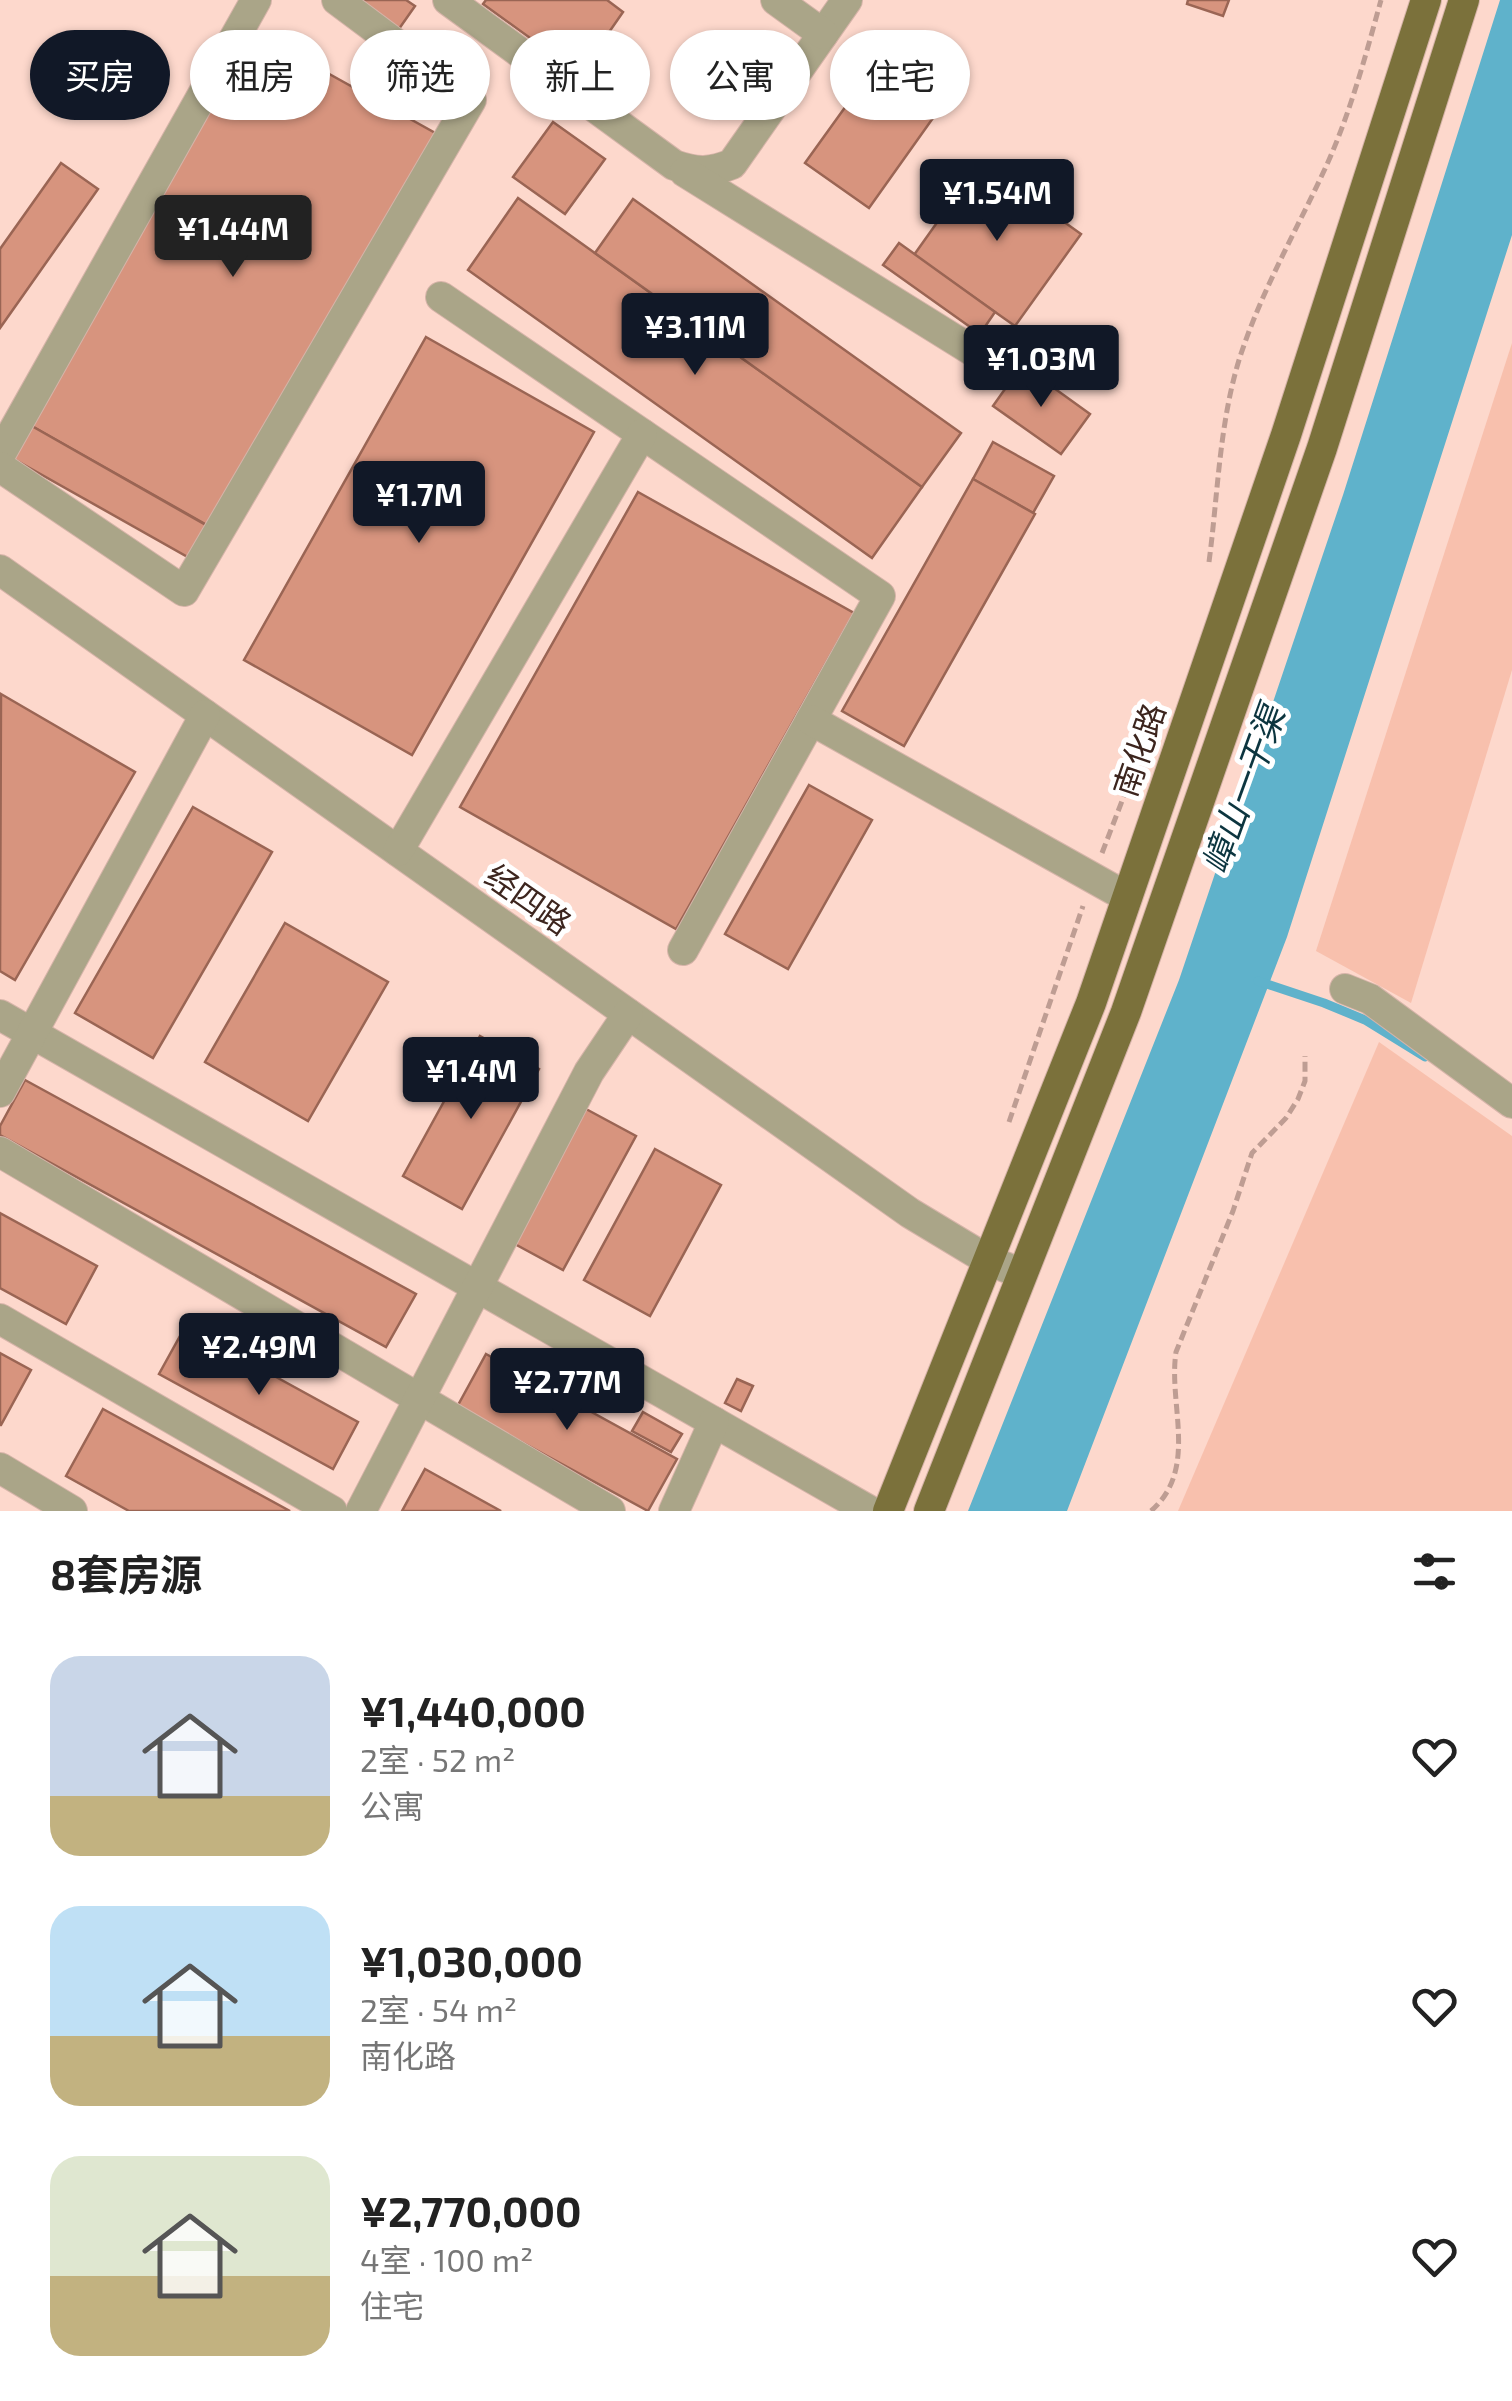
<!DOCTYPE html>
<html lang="zh">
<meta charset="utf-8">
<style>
body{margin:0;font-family:"Exo 2","Noto Sans SC",sans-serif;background:#f2f2f2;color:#222;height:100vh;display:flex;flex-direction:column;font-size:38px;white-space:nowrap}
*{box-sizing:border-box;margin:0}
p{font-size:32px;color:#767676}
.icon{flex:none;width:55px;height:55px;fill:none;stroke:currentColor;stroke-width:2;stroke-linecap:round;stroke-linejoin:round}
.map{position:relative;height:1511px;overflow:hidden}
.details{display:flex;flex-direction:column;background:#fff;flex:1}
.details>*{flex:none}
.hud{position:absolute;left:30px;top:30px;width:1000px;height:90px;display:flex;gap:20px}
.price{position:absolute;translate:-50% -85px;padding:0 22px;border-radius:10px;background:#111827;color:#fff;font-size:32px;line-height:65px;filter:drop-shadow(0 2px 5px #0008)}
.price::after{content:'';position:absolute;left:50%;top:60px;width:30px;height:22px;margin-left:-15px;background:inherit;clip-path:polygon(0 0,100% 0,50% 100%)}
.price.selected{background:#222;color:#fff}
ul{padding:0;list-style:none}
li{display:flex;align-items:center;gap:30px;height:250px;padding:0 50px}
li span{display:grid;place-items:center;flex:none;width:280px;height:200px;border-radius:30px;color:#555}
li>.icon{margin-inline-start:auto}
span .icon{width:120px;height:120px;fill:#fffc;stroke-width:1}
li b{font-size:42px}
h2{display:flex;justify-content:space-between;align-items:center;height:120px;padding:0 50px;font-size:42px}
.tag{padding:0 35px;border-radius:45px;background:#fff;box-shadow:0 2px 8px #0004;font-size:35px;line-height:90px}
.tag.selected{background:#111827;color:#fff}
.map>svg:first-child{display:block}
.green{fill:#f8c0ad}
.water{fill:#5fb2cb}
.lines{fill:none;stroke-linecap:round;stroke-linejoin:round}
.stream{stroke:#5fb2cb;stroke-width:9}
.building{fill:#d7947e;stroke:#9a6554;stroke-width:2.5}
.minor-casing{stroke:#d6b4a9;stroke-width:32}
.major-casing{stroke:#d6b4a9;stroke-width:32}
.path{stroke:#be9d93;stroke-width:5;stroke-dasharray:10 5;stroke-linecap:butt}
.minor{stroke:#aaa588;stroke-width:30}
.major{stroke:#7b713b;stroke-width:30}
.labels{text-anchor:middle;stroke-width:10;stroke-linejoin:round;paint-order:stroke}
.street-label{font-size:32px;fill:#3c251e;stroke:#fff}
.water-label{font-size:35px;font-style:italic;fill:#0c353f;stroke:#fff}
</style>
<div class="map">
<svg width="1512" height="1511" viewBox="0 0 1512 1511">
<rect width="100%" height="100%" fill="#fdd8cc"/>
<g class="green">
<polygon points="1512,343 1512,670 1411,1003 1316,951"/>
<polygon points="1379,1042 1512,1136 1512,1511 1178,1511"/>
</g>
<polygon class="water" points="1500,0 1512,0 1512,235 1287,937 1067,1511 968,1511 1179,980 1343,495"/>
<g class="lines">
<polyline class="stream" points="1258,981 1324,1003 1365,1020 1425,1057"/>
</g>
<g class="building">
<polygon points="344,0 406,0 415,6 394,36"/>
<polygon points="486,0 607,0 623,12 580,74 483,4"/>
<polygon points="1188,0 1229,0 1223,16 1187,4"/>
<polygon points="252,31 437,134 214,529 30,425"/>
<polygon points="606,35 640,60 613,98 580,74"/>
<polygon points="892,42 955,87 869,208 805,163"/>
<polygon points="553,122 605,159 565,214 513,177"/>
<polygon points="980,162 1081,234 1015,326 914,255"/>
<polygon points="61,163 98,189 0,328 0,249"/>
<polygon points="518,198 922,487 872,558 468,270"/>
<polygon points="633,199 961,433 922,487 595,253"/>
<polygon points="899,243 995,312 980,334 883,265"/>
<polygon points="426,337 594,432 412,755 244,660"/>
<polygon points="1022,365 1090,414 1061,454 993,406"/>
<polygon points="30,425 211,528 193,560 12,458"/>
<polygon points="993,442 1054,476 1033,513 973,479"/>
<polygon points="973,479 1035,514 904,746 842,711"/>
<polygon points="638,492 854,613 676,929 460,807"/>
<polygon points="1,694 135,772 15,980 0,971"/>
<polygon points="809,785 872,820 788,969 725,934"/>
<polygon points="193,807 272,852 153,1058 75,1013"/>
<polygon points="285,923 388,982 308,1121 205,1062"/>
<polygon points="480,1036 539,1069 462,1209 403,1176"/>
<polygon points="25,1080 416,1294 386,1347 0,1135 0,1126"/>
<polygon points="586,1109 636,1136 563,1270 513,1243"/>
<polygon points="655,1149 721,1185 650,1316 584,1280"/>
<polygon points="0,1213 97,1266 66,1324 0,1288"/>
<polygon points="185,1327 358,1422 333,1469 159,1374"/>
<polygon points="0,1353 31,1370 1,1425 0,1425"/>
<polygon points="486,1354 677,1459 648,1511 457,1407"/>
<polygon points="737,1379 753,1386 741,1411 725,1403"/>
<polygon points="103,1409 290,1511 129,1511 66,1476"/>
<polygon points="643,1412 682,1434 671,1452 632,1431"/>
<polygon points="425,1469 501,1511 402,1511"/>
</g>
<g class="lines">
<g class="minor-casing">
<g id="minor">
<path d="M 448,0 L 674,165 C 697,173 710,173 732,164 L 847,0"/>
<polyline points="776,0 823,34"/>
<polyline points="685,172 981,356"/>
<polyline points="441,297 880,596 683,950"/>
<polyline points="0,455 256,0"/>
<polyline points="0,467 184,591 471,100 337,0"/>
<polyline points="0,570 910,1213 988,1260 1022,1274"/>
<polyline points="811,720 1127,897"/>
<polyline points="398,851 642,434"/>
<polyline points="1345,989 1370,999 1512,1103"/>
<polyline points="0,1015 870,1511"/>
<polyline points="0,1092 205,715"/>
<polyline points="0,1152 610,1511"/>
<polyline points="0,1319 332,1511"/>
<polyline points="0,1468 72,1511"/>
<polyline points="361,1511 589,1072 628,1014"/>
<polyline points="674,1511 714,1422"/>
</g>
</g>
<g class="major-casing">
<g id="major">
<polyline points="888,1511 1091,1003 1286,435 1426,0"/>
<polyline points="929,1511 1126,1012 1322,448 1464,0"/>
</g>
</g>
<g class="path">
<path d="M 1209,562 C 1218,494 1219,426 1239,360 C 1260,294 1294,235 1323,173 C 1349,118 1365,58 1381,0"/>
<polyline points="1102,853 1159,705"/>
<polyline points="1009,1122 1083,906"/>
<path d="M 1151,1511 C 1199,1469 1168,1405 1176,1352 L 1233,1211 L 1252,1153 L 1286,1118 L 1298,1099 L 1305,1081 L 1305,1056"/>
</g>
<use href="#minor" class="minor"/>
<use href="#major" class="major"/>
</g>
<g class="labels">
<g class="street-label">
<text transform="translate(1140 750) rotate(-71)" y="11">南化路</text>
<text transform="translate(528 900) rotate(35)" y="11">经四路</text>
</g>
<g class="water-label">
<text transform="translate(1244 790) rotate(-70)" y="12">嶂山一干渠</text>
</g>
</g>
</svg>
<b class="price" style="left:997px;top:244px">¥1.54M</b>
<b class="price selected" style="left:233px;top:280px">¥1.44M</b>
<b class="price" style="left:695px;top:378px">¥3.11M</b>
<b class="price" style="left:1041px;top:410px">¥1.03M</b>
<b class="price" style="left:419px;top:546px">¥1.7M</b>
<b class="price" style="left:471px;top:1122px">¥1.4M</b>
<b class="price" style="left:259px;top:1398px">¥2.49M</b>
<b class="price" style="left:567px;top:1433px">¥2.77M</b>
<div class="hud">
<a class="tag selected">买房</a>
<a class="tag">租房</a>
<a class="tag">筛选</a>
<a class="tag">新上</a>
<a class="tag">公寓</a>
<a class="tag">住宅</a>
</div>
</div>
<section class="details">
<h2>8套房源<svg class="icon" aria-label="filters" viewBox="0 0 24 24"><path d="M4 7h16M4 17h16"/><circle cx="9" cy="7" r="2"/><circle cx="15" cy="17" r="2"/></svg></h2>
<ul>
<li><span style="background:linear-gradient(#c9d6e8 70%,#c2b280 0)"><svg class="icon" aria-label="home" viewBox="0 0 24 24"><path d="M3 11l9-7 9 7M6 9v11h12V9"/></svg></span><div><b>¥1,440,000</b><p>2室 · 52 m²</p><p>公寓</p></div><svg class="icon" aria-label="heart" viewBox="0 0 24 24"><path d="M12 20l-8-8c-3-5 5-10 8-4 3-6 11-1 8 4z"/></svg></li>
<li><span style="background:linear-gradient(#bfe0f5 65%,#c2b280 0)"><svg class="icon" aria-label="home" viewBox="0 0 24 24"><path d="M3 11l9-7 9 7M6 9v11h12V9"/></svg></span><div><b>¥1,030,000</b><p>2室 · 54 m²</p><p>南化路</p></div><svg class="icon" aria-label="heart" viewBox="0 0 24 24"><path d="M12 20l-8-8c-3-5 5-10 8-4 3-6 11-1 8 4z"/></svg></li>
<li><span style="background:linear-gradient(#dfe7d0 60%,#c2b280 0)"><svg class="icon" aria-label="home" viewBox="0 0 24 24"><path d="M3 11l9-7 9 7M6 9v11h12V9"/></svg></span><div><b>¥2,770,000</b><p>4室 · 100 m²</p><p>住宅</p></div><svg class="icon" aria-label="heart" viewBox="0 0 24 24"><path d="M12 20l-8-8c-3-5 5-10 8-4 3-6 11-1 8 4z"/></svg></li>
</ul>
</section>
